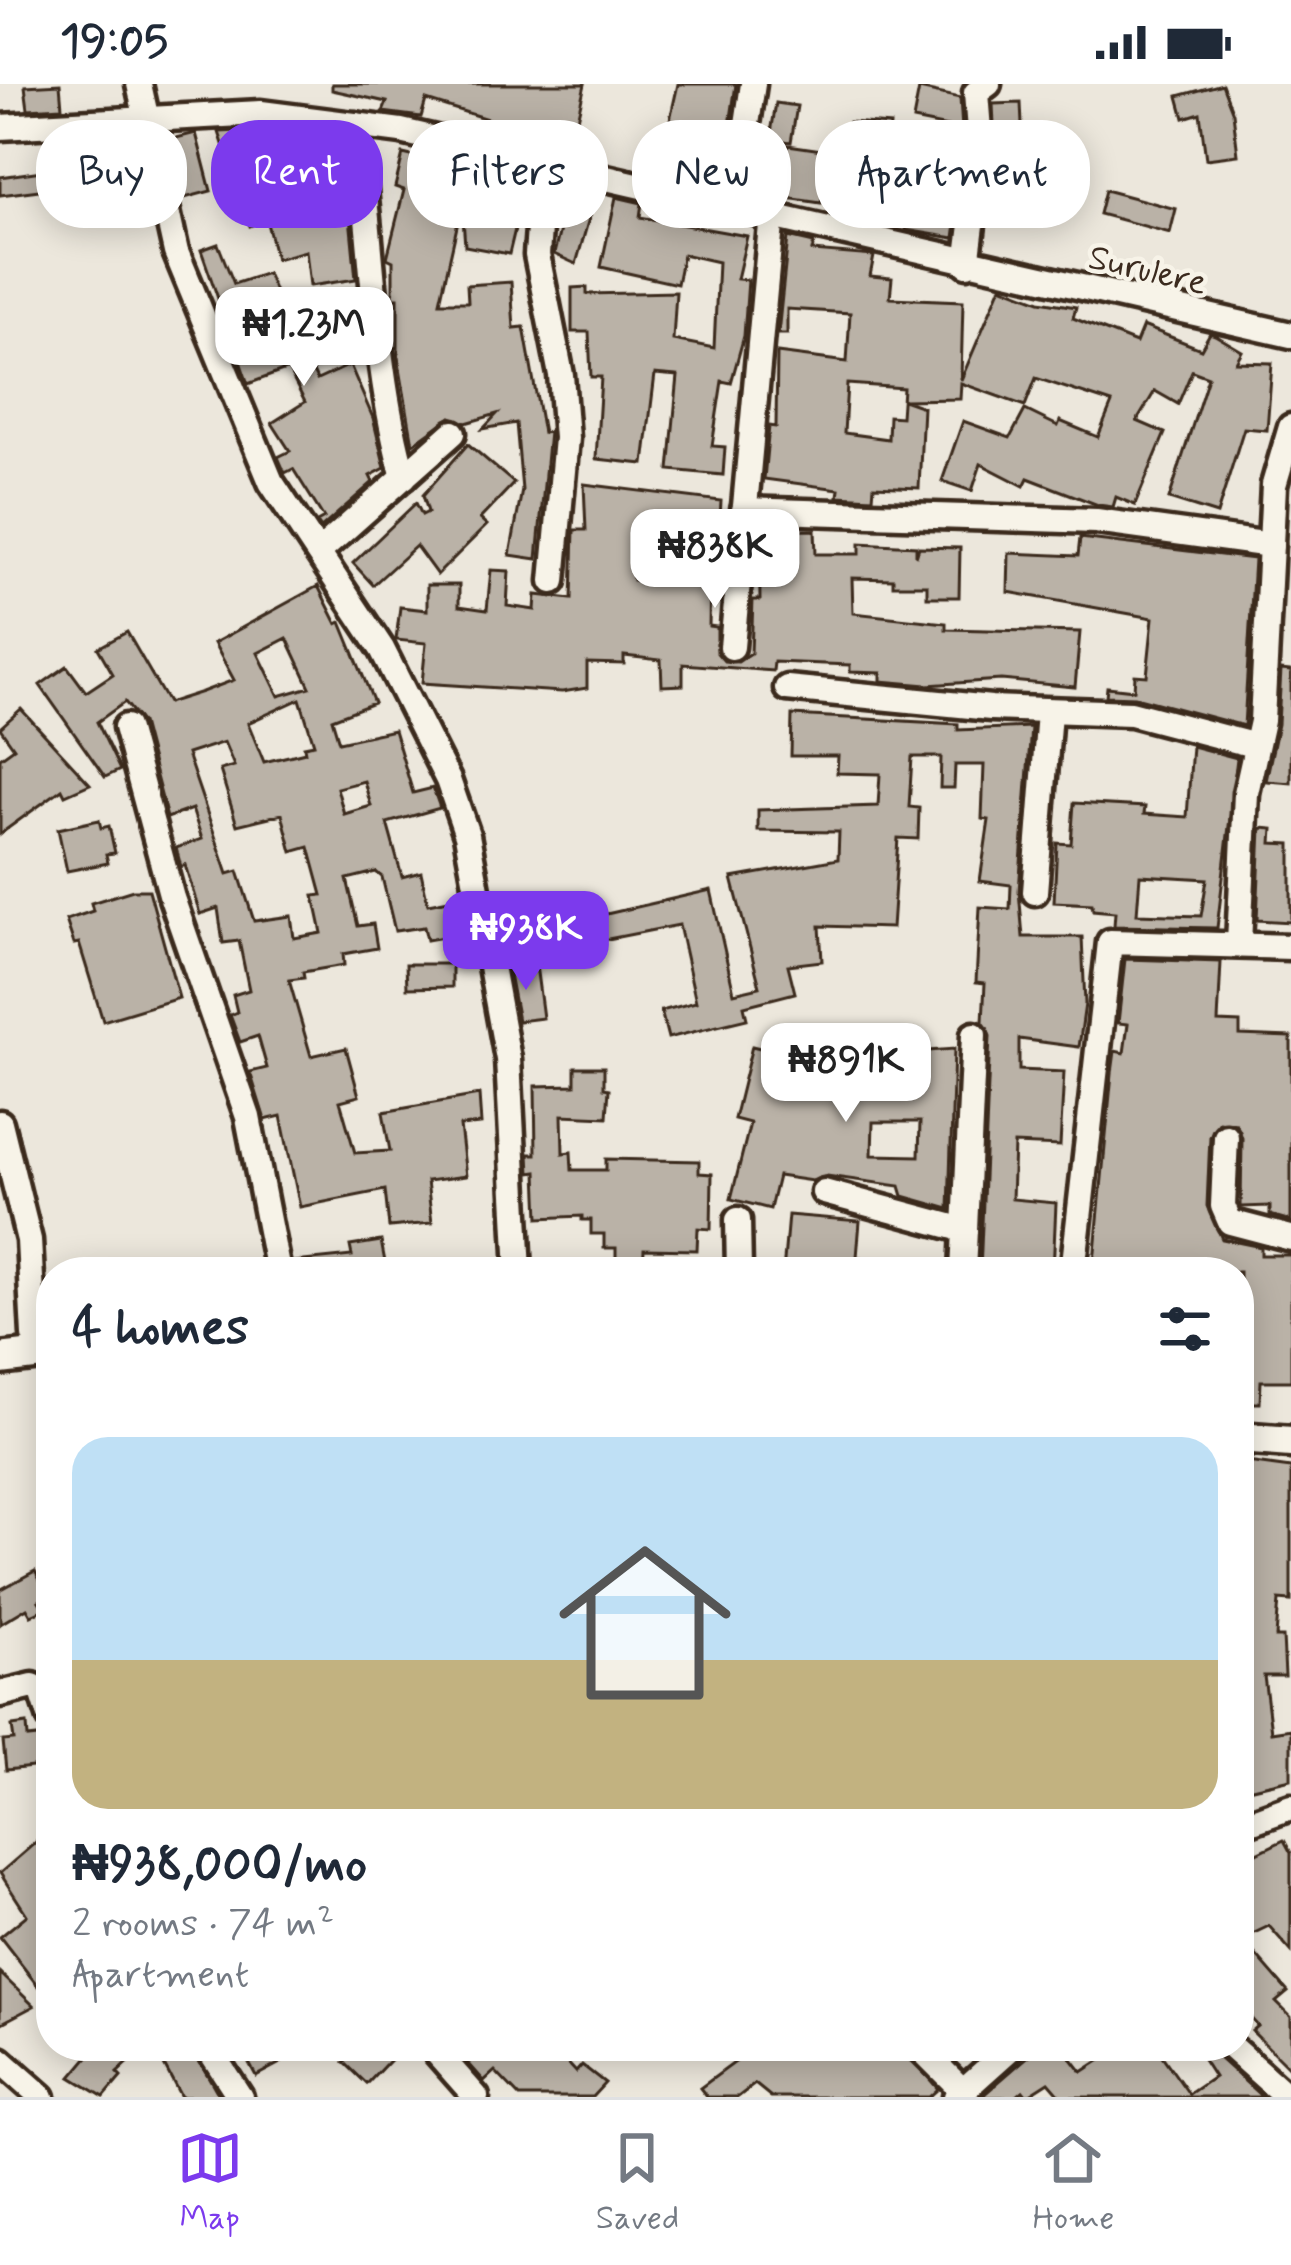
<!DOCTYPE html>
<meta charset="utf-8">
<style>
body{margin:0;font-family:Mynerve,sans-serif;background:#f6f6f7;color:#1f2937;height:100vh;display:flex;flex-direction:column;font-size:45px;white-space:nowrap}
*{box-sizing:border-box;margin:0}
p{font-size:39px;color:#747a83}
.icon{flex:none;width:66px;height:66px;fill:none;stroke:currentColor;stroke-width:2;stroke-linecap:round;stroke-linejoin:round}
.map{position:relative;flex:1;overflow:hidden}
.drawer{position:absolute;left:36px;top:1173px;width:1218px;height:804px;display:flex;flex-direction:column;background:#fff;border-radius:48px;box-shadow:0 6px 30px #0003}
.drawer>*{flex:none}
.guide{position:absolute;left:36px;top:36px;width:1221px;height:108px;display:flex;gap:24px}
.price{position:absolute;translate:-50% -102px;padding:0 27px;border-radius:24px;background:#fff;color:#222;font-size:39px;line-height:78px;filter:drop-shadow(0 3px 6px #0008)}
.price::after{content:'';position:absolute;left:50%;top:72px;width:36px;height:27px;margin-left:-18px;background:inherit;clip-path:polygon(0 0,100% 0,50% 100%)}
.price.selected{background:#7c3aed;color:#fff}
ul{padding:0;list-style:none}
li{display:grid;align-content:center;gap:24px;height:636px;padding:0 36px}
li+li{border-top:3px solid #e0e1e3}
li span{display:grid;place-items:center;height:372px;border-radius:36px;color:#555}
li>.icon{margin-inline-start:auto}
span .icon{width:216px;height:216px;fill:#fffc;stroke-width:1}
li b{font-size:51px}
h2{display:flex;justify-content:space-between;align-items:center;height:144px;padding:0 36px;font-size:51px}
.chip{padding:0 42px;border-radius:48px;background:#fff;box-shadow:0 6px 30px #0003;font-size:42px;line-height:108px}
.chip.selected{background:#7c3aed;color:#fff}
.status{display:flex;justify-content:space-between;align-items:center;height:84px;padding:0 60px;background:#fff;direction:ltr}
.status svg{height:33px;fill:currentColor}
.tabs{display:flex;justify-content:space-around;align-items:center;height:168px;border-top:3px solid #e0e1e3;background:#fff;font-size:33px;color:#747a83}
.tabs a{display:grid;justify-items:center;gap:6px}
.tabs .selected{color:#7c3aed}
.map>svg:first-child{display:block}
.building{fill:#bab2a7;stroke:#3b2a1e;stroke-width:3;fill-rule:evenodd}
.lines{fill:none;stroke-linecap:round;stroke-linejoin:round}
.minor-casing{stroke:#3b2a1e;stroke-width:33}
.major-casing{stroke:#3b2a1e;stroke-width:39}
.minor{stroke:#f7f3e8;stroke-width:24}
.major{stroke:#f7f3e8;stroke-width:30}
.labels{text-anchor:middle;stroke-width:9;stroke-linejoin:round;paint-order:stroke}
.street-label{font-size:36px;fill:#3b2a1e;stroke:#f7f3e8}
</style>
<div class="status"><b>19:05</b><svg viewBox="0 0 49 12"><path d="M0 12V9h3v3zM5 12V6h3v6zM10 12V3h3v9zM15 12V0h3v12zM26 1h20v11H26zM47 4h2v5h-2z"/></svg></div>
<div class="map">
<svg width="1291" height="2013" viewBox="0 0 1291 2013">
<rect width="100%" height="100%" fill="#ece7dc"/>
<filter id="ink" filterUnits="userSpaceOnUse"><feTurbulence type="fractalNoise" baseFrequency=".00833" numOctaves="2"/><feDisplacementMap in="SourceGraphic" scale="24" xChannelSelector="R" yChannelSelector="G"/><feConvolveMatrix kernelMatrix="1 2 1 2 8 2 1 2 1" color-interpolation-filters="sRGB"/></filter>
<g filter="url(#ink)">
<g class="building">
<polygon points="60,0 62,23 28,25 25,2"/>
<polygon points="332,0 585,0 571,61 426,16 421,33 383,28 387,18 332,6"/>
<polygon points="678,0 736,0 721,103 658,89"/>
<polygon points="1222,0 1233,29 1238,71 1206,75 1200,29 1184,34 1178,12"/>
<polygon points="919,5 960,14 962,46 913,36"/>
<polygon points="776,19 797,22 791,58 770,55"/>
<polygon points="1021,19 1023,63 1057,56 1065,87 1043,92 1041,81 996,83 993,20"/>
<polygon points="849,38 890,41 886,91 845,88"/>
<polygon points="260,46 287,49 286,78 300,73 309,96 345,81 356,195 310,202 306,167 276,175 266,135 250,142 219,48"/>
<polygon points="196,49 211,107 181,115 168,56"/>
<polygon points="788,61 822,66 819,82 827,83 821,119 780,113"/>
<polygon points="403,70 526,99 509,170 465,162 462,120 440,218 468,218 467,201 511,198 514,244 524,243 543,349 549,348 537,475 510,471 522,406 516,339 483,345 497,330 466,339 451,333 413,360 398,273 398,214 393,214 393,177 387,174 404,106 395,103"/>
<polygon points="138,73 141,93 0,111 0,93"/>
<polygon points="948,91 962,93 954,154 906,146 916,96 946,102"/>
<polygon points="1105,106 1176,125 1170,149 1099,130"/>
<polygon points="568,113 593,120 576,180 554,170"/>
<polygon points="616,113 642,119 640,133 747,152 737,195 748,196 744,252 731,299 722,297 712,362 725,363 723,391 669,386 678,292 655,290 644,380 596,375 601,293 591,293 589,248 572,248 572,204 587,203 587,210 676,208 673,256 714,264 718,178 683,170 677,200 601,183"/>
<path d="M 788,153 L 814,159 L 812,167 L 874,172 L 870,192 L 892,194 L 890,214 L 963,217 L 961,296 L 1001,202 L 1040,217 L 1076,223 L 1073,234 L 1136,259 L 1143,242 L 1201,265 L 1210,249 L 1215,251 L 1242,267 L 1236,278 L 1272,279 L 1267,346 L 1244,344 L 1217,430 L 1169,415 L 1208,293 L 1192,287 L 1178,320 L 1155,307 L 1137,337 L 1165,349 L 1135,421 L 1116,413 L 1113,423 L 1098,421 L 1028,394 L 1024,402 L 981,380 L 972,407 L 942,397 L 963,337 L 1010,354 L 1025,326 L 1058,342 L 1060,337 L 1098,353 L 1112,319 L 1036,294 L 1025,322 L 961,299 L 960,315 L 903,316 L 923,323 L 919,404 L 874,402 L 873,414 L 838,412 L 839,405 L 764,395 L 769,342 L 776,343 L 777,269 L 847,278 L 850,229 L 787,225 L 787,250 L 778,250 ZM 847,300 L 903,304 L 901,333 L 889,332 L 888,355 L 844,349 Z"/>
<polygon points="218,160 234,200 267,189 288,239 358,224 362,250 301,262 317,296 350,281 373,334 385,384 370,392 373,398 321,444 317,438 324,434 293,385 285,389 278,373 290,367 272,339 305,318 288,285 248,300 201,166"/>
<polygon points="468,360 514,399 480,435 487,441 437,491 416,462 373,501 353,479 416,419 422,431 428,428 423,411"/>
<path d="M 584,400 L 721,417 L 719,450 L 711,449 L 709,542 L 717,543 L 717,569 L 724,577 L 738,578 L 751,569 L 753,516 L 760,516 L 759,447 L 815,446 L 816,470 L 860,470 L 860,459 L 916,462 L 916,472 L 919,463 L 960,464 L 959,513 L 927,513 L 927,501 L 893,501 L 893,495 L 852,494 L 853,529 L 946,539 L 946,545 L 1080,548 L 1075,603 L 1001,596 L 927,601 L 881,597 L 881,589 L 850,588 L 850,581 L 774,578 L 773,587 L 683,580 L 683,601 L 662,602 L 661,576 L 624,572 L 624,580 L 587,579 L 587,604 L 562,608 L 422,599 L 426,559 L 396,556 L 400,523 L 427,526 L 427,501 L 459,501 L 459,522 L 487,526 L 491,486 L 509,487 L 507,522 L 535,526 L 536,511 L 572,515 L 574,446 L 586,446 ZM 633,443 L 666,446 L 664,500 L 633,496 Z"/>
<polygon points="1080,454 1254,475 1244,642 1135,613 1106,612 1107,603 1134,606 1135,591 1147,592 1153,534 1008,508 1009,469 1078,472"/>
<path d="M 318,502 L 337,540 L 341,538 L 374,619 L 332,635 L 339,658 L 394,646 L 413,709 L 433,704 L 440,724 L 387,739 L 402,793 L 421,788 L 428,820 L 459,814 L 465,849 L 427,856 L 424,843 L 395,847 L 382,793 L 376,788 L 347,795 L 358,842 L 373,840 L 377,864 L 343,870 L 344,881 L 303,888 L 304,894 L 289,896 L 311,972 L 346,964 L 359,1012 L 340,1017 L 355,1069 L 390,1067 L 383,1028 L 479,1011 L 481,1040 L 460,1042 L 466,1092 L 427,1097 L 432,1139 L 389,1143 L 385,1106 L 300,1123 L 281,1032 L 265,1036 L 250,988 L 267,984 L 258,952 L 240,958 L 230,931 L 237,928 L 233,911 L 249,906 L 239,857 L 223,859 L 218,824 L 200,830 L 185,781 L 181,783 L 176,764 L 202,755 L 192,725 L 167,734 L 142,639 L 125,618 L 97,638 L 120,686 L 105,693 L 40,601 L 67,582 L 86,608 L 113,590 L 98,564 L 127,548 L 168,619 L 202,608 L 234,596 L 214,559 ZM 287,554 L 310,603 L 279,612 L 258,569 ZM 300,615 L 314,660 L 304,662 L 305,668 L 264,678 L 248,639 ZM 224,658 L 234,682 L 220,686 L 237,741 L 282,730 L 292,768 L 309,763 L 322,811 L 314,812 L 322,849 L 294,854 L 291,832 L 254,837 L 238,787 L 228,790 L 187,670 ZM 364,697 L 371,722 L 344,730 L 337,704 Z"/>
<polygon points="1281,586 1291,587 1291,699 1266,697 1278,640"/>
<polygon points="21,625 90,700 65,711 62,705 0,750 0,674 14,664 0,644"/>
<polygon points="792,631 958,640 958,646 1031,643 1019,807 1023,853 1082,853 1085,920 1079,963 1019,955 1019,986 1064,988 1060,1062 1014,1060 1012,1115 1056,1119 1053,1188 980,1188 990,952 983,938 985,899 976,898 980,823 1010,825 1011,801 980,797 989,736 982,735 984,681 955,681 954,704 940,704 941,673 912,673 909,723 919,724 918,755 898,754 892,844 820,842 822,877 788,881 795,909 744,922 747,935 668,954 661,927 696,918 679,841 532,870 528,848 711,806 734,909 760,903 732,794 838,775 839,748 758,747 758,726 878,722 880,690 837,689 838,672 791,672"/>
<path d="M 1192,662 L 1237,674 L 1217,844 L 1114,842 L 1115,828 L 1093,826 L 1092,820 L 1054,818 L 1057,759 L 1071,760 L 1074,719 L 1145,723 L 1144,730 L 1187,733 ZM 1140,791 L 1207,795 L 1201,832 L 1137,830 Z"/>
<polygon points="99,736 101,744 109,742 115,769 106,770 108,779 67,787 58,745"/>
<polygon points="1261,744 1273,745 1272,759 1291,760 1291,838 1257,836"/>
<polygon points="133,806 149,806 179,914 103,937 79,859 74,860 66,836 93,827 91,819"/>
<polygon points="1125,875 1221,878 1218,938 1240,939 1240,951 1291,953 1291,1137 1270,1131 1270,1122 1241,1123 1242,1054 1236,1040 1219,1038 1210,1052 1207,1122 1222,1155 1261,1163 1261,1171 1291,1171 1291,1297 1261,1297 1260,1319 1239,1319 1239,1188 1093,1188 1112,989 1115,967 1124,969 1128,940 1118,939"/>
<polygon points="406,880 452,880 452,903 407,904"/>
<polygon points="536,881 543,934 518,937 508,884"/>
<path d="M 752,962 L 821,979 L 822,973 L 878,977 L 877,990 L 916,991 L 914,968 L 954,965 L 949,1125 L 903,1112 L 900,1102 L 827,1092 L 812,1097 L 778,1092 L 770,1125 L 731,1115 L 750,1039 L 734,1035 ZM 873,1038 L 920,1038 L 919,1072 L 872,1071 Z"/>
<polygon points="575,983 604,983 604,1004 609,1005 607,1033 562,1031 563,1069 571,1068 572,1086 606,1086 606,1075 699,1077 699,1089 712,1090 711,1145 698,1144 697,1166 644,1165 643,1188 616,1188 616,1164 604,1164 604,1150 591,1150 591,1136 582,1136 582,1132 539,1134 537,1088 530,1089 529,1070 536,1070 535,1002 575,1001"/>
<polygon points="788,1131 860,1137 857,1173 920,1178 919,1188 783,1188"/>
<polygon points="381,1157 385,1178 339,1188 294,1188 293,1178 352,1172 350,1162"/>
<polygon points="1247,1378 1291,1384 1291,1517 1279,1516 1276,1553 1283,1553 1285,1592 1264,1592 1271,1648 1291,1645 1291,1695 1239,1707 1239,1539 1250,1440 1240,1463 1239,1439"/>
<polygon points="35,1487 49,1512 39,1517 44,1525 31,1531 27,1524 0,1540 0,1506"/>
<polygon points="27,1640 28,1654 47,1652 50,1681 6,1686 3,1657 14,1656 12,1642"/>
<polygon points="51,1745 51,1919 0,1853 27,1831 0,1789"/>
<polygon points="1284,1756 1291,1769 1291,1867 1269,1842 1242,1855 1288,1908 1276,1918 1291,1933 1291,1986 1252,1947 1258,1942 1239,1921 1239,1778"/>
<polygon points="0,1889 34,1922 0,1940"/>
<polygon points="97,1962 146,1962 117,1989 121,1993 104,2013 71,1993"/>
<polygon points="154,1962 191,1962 220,2013 181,2013"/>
<polygon points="227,1962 312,1962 256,1992 241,1964 231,1969"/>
<polygon points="359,1962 403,1962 367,2000 344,1978"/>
<polygon points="453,1962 552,1962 576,1988 582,1981 605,1999 592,2013 520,2013 495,1987 484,1997"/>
<polygon points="745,1962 902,1962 938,2005 929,2013 771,2013 755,2000 738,2013 707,2013 700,2004 749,1968"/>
<polygon points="1040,1962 1062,1962 1082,1988 1122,1962 1155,1962 1189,2010 1214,1993 1194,1962 1214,1962 1219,1974 1262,2013 1062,2013 1049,1998 1027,2012 1023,2007 1016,2013 981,2013"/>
</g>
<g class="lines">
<g class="minor-casing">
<g id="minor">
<polyline points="139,0 176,168 271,398 382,565 448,696 467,751 508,975 519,1188"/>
<path d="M 356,41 C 374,159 372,279 404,393"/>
<polyline points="0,43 261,29 401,47 1291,251"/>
<polyline points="544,79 537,171 561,291 566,354 553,497"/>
<polyline points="735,121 753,0"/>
<polyline points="967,180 981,71 976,9 988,0"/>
<polyline points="744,426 1096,437 1271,461"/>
<polyline points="319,468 453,349"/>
<polyline points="732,563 772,130"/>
<polyline points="787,604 991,624 1131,629 1253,661"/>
<polyline points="126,643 172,814 248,1033 278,1188"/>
<polyline points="1035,808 1049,628"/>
<polyline points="1239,860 1246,709 1262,637 1274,401 1291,343"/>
<polyline points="0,1039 29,1156 34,1251"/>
<polyline points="1226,1053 1223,1122 1230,1138 1291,1154"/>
<polyline points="824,1108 965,1146"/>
<polyline points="738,1136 739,1188"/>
<polyline points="963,1188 974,951"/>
<polyline points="1073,1188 1110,858 1291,863"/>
<polyline points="0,1610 33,1602 42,1607 51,1635"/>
<polyline points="1239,1742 1291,1723"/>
<polyline points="207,1962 240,2013"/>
<polyline points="431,1962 476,2013"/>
<polyline points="918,1962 962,2006"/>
<polyline points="1230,1962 1287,2013"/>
<polyline points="0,1976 42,2013"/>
<polyline points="956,2013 1013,1962"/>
</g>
</g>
<g class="major-casing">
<g id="major">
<polyline points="0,1275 51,1269"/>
<polyline points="1239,1354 1291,1358"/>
</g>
</g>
<use href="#minor" class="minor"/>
<use href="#major" class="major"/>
</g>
</g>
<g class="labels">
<g class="street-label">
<text transform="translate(1148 184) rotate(13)" y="13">Surulere</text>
</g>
</g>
</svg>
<b class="price" style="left:304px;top:305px">₦1.23M</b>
<b class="price" style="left:715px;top:527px">₦838K</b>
<b class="price selected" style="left:526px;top:909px">₦938K</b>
<b class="price" style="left:846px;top:1041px">₦891K</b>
<div class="guide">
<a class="chip">Buy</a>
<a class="chip selected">Rent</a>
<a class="chip">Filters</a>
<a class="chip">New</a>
<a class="chip">Apartment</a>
</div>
<section class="drawer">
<h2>4 homes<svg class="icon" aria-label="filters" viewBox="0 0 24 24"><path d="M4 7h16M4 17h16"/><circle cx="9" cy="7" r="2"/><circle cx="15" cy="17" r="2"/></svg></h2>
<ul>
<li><span style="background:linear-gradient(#bfe0f5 60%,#c2b280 0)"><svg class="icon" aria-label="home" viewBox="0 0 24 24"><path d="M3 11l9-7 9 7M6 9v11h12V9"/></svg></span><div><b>₦938,000/mo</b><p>2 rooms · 74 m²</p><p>Apartment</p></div></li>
</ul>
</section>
</div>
<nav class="tabs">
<a class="selected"><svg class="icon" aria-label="map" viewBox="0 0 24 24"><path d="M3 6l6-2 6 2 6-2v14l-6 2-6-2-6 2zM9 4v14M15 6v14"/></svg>Map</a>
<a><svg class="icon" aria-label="saved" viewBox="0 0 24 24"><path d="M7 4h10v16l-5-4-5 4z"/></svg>Saved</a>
<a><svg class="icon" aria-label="home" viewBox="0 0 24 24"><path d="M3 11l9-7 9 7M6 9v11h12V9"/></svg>Home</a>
</nav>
